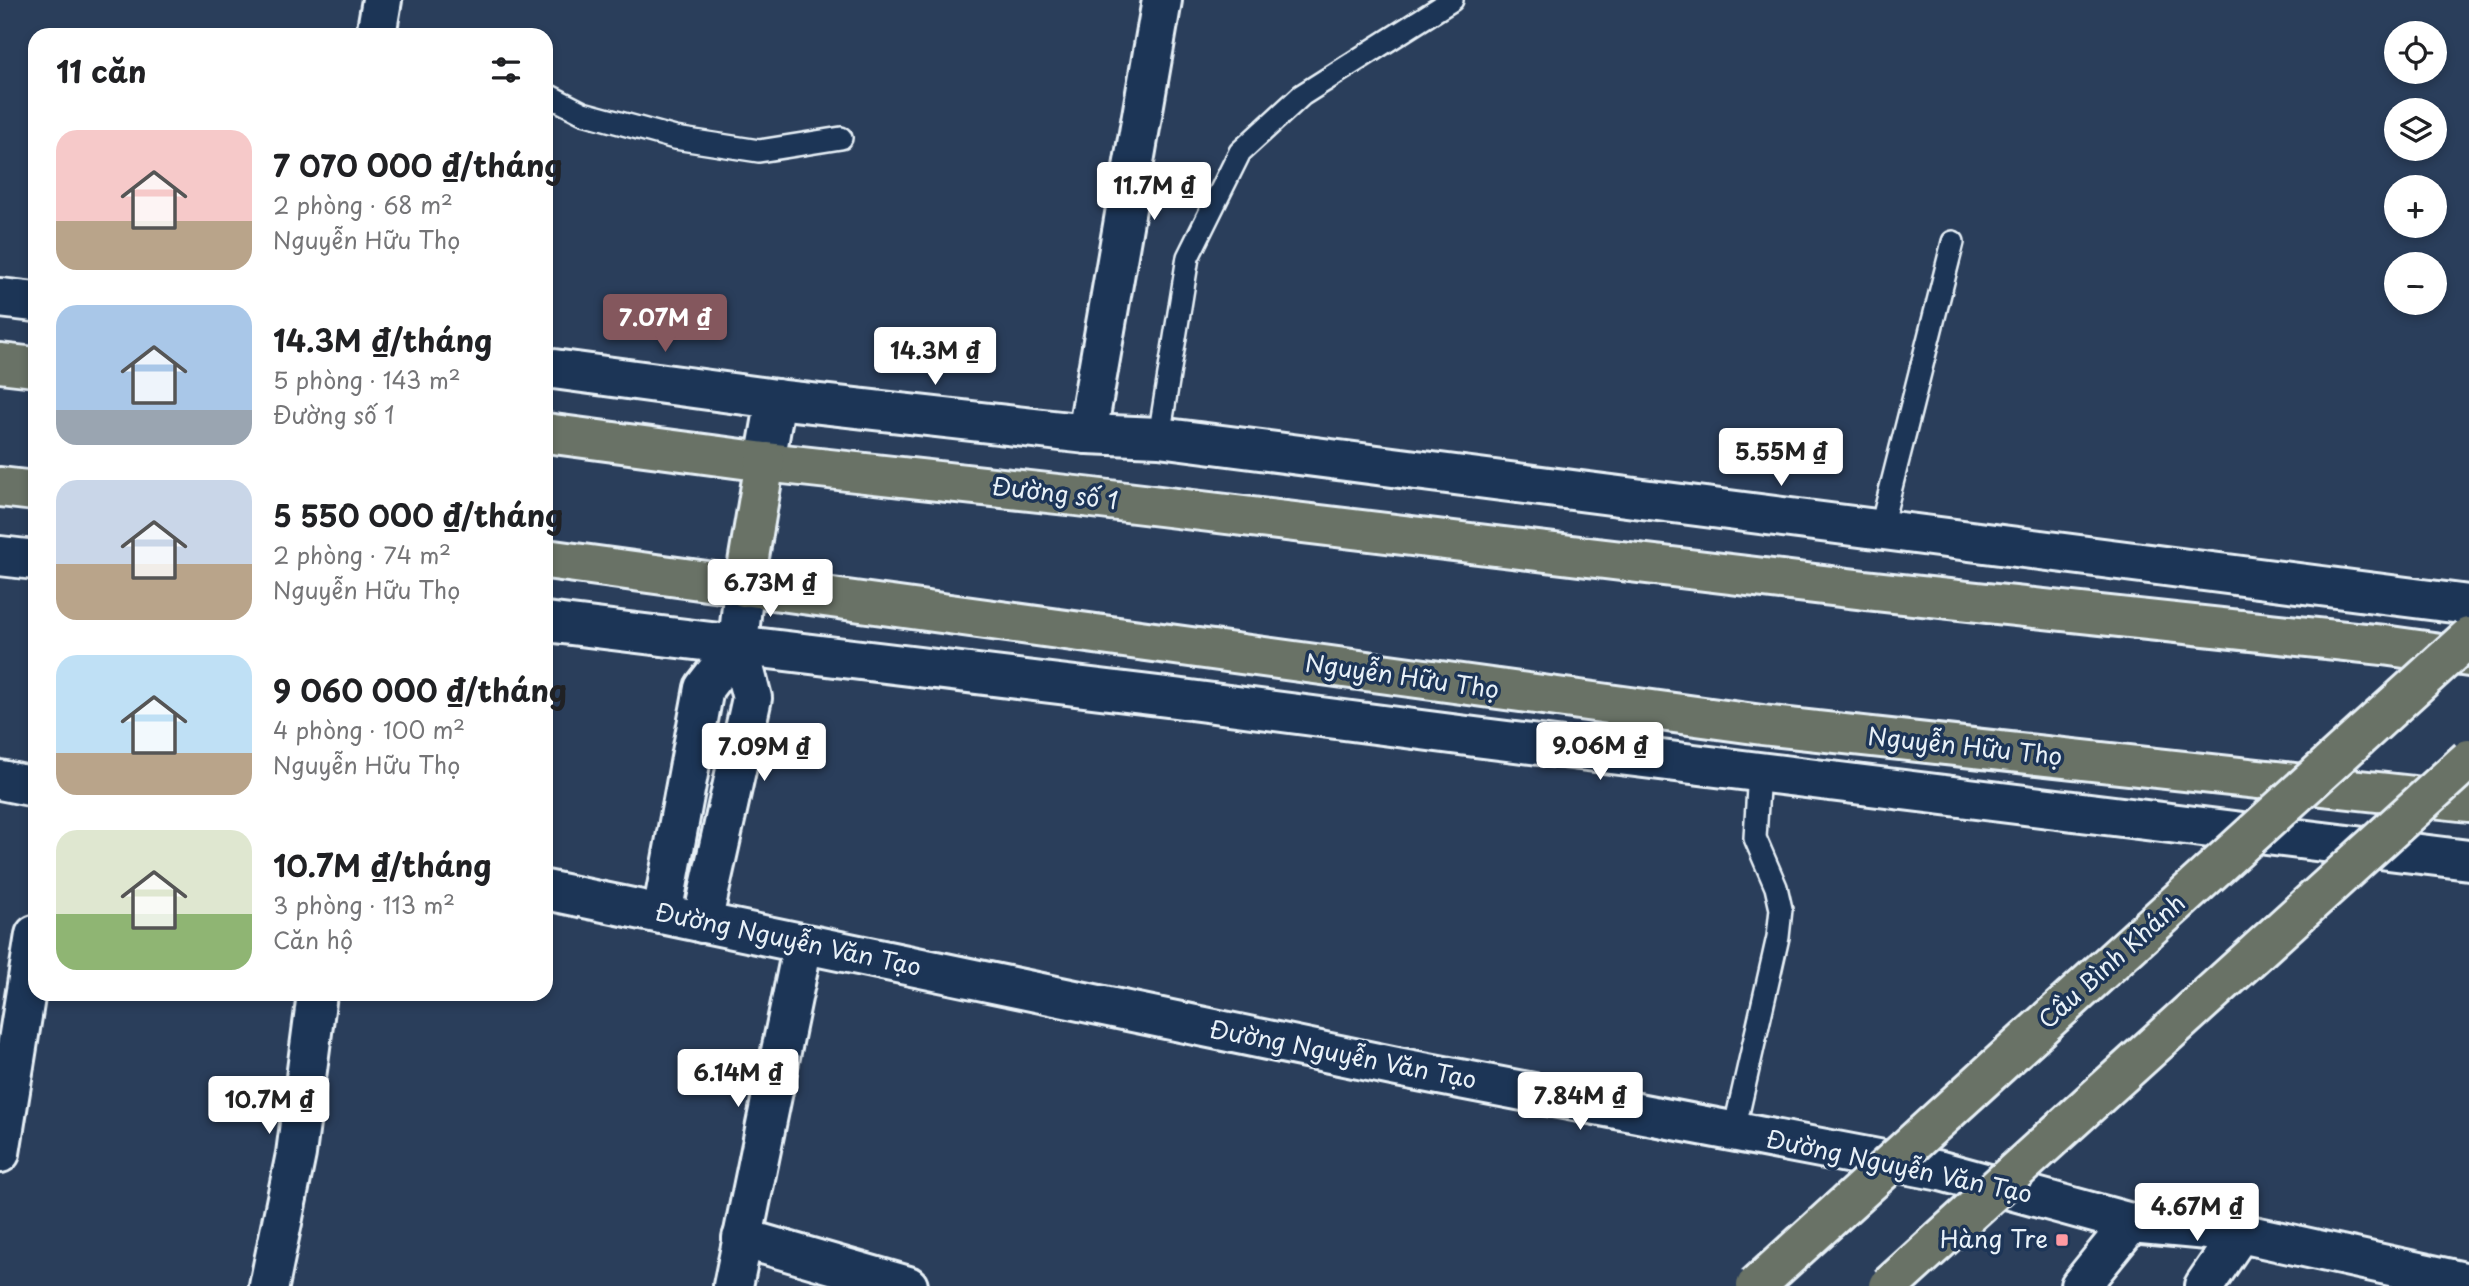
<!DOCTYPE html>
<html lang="vi">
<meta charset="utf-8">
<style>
body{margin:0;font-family:"Playpen Sans",sans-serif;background:#f2f2f2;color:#202124;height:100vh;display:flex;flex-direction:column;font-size:26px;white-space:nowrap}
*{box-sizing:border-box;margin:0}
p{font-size:23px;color:#757577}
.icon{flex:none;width:38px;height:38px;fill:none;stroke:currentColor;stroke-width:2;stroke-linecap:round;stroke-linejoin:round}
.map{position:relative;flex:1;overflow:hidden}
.drawer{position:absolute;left:28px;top:28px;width:525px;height:973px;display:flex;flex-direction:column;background:#fff;border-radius:21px;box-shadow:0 4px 10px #0003}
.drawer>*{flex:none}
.buttons{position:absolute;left:2384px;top:21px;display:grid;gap:14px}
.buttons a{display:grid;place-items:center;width:63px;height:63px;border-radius:50%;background:#fff;box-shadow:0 4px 10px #0003;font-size:35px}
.price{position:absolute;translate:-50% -60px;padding:0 16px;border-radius:7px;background:#fff;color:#222;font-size:23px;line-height:46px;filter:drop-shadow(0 2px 4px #0008)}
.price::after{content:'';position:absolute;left:50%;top:42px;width:21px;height:16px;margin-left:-10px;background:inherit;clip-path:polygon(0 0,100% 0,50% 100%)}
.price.active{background:#84575d;color:#fff}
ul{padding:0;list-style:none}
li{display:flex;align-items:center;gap:21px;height:175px;padding:0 28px}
li span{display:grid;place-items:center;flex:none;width:196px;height:140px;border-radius:21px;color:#555}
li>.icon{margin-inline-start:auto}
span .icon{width:84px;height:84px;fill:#fffc;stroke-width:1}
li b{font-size:30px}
h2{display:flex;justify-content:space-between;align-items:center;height:84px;padding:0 28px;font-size:30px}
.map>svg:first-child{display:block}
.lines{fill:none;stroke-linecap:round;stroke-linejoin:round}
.lane-casing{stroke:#e8f1f8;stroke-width:26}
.street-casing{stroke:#e8f1f8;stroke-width:44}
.secondary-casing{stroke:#e8f1f8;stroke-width:44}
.primary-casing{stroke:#e8f1f8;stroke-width:44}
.lane{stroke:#1d3557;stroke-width:21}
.street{stroke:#1d3557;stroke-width:38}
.secondary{stroke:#1d3557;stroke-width:38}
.primary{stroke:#697266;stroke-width:38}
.highway-bridge-casing{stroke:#e8f1f8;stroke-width:44;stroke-linecap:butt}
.highway-bridge{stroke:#697266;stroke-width:38}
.poi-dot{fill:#ff9aa2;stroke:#1d3557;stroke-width:2.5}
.labels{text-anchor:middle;stroke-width:7;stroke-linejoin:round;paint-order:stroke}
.street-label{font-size:24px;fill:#e8f1f8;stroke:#1d3557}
.poi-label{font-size:24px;fill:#e8f1f8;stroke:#1d3557;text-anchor:end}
</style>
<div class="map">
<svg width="2469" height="1286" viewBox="0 0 2469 1286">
<rect width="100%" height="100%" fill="#2a3e5b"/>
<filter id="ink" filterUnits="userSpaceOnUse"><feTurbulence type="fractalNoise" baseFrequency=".0143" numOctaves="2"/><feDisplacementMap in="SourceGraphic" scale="14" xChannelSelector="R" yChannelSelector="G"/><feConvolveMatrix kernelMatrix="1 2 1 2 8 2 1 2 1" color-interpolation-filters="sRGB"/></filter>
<g filter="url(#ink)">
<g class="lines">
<g class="lane-casing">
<g id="lane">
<polyline points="546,94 583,113 675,138 759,151 841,138"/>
<polyline points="1159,437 1188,257 1240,152 1302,95 1452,0"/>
<polyline points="1880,531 1953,242"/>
<polyline points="1734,1131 1778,937 1781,909 1776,887 1755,838 1759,771"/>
</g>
</g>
<g class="street-casing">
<g id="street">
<polyline points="376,35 382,0"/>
<polyline points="1087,434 1162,0"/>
<polyline points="0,1153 35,935"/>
<polyline points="742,1238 908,1286"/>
<polyline points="269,1286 296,1154 317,994"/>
<polyline points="733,1286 803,944"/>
<polyline points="2080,1286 2131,1223"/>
<polyline points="2204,1286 2240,1233"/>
</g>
</g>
<g class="secondary-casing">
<g id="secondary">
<polyline points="0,298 35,302"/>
<polyline points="546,368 776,399 1087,434 1159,437 2469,605"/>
<polyline points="765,462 776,399"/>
<polyline points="0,556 35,560"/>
<polyline points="546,622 1167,697 1475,737 2469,860"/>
<polyline points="0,780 35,787"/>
<polyline points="546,890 1397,1067 1941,1171 2131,1223 2240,1233 2469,1283"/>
<polyline points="662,914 704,688 738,644"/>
<polyline points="702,923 752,698 738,644 744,587"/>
</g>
</g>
<g class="primary-casing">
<g id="primary">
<polyline points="0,363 35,367"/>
<polyline points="546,433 765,462 1076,496 1865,590 2383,645 2469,657"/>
<polyline points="0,487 35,491"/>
<polyline points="546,559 1762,725 2469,802"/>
<polyline points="744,587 765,462"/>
</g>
</g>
<use href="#lane" class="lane"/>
<use href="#street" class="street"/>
<use href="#secondary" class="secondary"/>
<use href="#primary" class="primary"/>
<g class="highway-bridge-casing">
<g id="highway-bridge">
<polyline points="1756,1286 2469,637"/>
<polyline points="1889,1286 2469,759"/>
</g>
</g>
<use href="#highway-bridge" class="highway-bridge"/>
</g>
</g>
<rect class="poi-dot" x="2055" y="1233" width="14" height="14" rx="3.5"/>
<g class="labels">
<g class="street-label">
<text transform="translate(1055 494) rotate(7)" y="8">Đường số 1</text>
<text transform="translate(1402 677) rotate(8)" y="8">Nguyễn Hữu Thọ</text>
<text transform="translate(1965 747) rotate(6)" y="8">Nguyễn Hữu Thọ</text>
<text transform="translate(788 940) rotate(12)" y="8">Đường Nguyễn Văn Tạo</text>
<text transform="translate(2112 962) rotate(-42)" y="8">Cầu Bình Khánh</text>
<text transform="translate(1343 1055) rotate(11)" y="8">Đường Nguyễn Văn Tạo</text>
<text transform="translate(1899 1167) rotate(12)" y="8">Đường Nguyễn Văn Tạo</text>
</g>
<g class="poi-label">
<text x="2048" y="1248">Hàng Tre</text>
</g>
</g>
</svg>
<div class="buttons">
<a><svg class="icon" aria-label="locate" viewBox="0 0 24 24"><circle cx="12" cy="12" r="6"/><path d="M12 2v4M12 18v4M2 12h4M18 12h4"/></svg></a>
<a><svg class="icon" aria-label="layers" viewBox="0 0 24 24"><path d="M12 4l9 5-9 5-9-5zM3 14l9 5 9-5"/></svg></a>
<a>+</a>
<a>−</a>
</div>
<b class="price" style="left:1154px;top:222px">11.7M ₫</b>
<b class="price active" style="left:665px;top:354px">7.07M ₫</b>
<b class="price" style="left:935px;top:387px">14.3M ₫</b>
<b class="price" style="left:1781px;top:488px">5.55M ₫</b>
<b class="price" style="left:770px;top:619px">6.73M ₫</b>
<b class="price" style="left:1600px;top:782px">9.06M ₫</b>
<b class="price" style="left:764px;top:783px">7.09M ₫</b>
<b class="price" style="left:738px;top:1109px">6.14M ₫</b>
<b class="price" style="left:1580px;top:1132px">7.84M ₫</b>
<b class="price" style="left:269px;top:1136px">10.7M ₫</b>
<b class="price" style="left:2197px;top:1243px">4.67M ₫</b>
<section class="drawer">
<h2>11 căn<svg class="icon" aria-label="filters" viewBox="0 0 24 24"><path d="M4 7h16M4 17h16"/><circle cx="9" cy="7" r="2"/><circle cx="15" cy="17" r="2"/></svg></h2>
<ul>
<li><span style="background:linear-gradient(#f6c9c9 65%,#b9a48a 0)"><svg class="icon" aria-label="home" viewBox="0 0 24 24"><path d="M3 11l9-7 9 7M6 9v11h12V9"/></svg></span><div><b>7 070 000 ₫/tháng</b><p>2 phòng · 68 m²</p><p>Nguyễn Hữu Thọ</p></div></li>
<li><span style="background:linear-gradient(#a9c7e8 75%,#9aa5b1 0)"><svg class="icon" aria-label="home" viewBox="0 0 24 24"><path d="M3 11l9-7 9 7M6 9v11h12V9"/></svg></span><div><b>14.3M ₫/tháng</b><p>5 phòng · 143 m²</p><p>Đường số 1</p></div></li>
<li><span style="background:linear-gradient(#c9d6e8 60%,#b9a48a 0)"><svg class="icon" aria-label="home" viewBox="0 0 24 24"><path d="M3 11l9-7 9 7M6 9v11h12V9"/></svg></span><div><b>5 550 000 ₫/tháng</b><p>2 phòng · 74 m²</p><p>Nguyễn Hữu Thọ</p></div></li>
<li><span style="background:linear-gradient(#bfe0f5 70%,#b9a48a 0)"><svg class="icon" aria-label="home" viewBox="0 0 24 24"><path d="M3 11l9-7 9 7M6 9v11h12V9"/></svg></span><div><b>9 060 000 ₫/tháng</b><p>4 phòng · 100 m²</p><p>Nguyễn Hữu Thọ</p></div></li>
<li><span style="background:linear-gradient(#dfe7d0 60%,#8fb573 0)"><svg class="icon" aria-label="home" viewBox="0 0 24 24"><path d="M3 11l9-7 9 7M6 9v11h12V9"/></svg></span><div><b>10.7M ₫/tháng</b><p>3 phòng · 113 m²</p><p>Căn hộ</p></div></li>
</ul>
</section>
</div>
